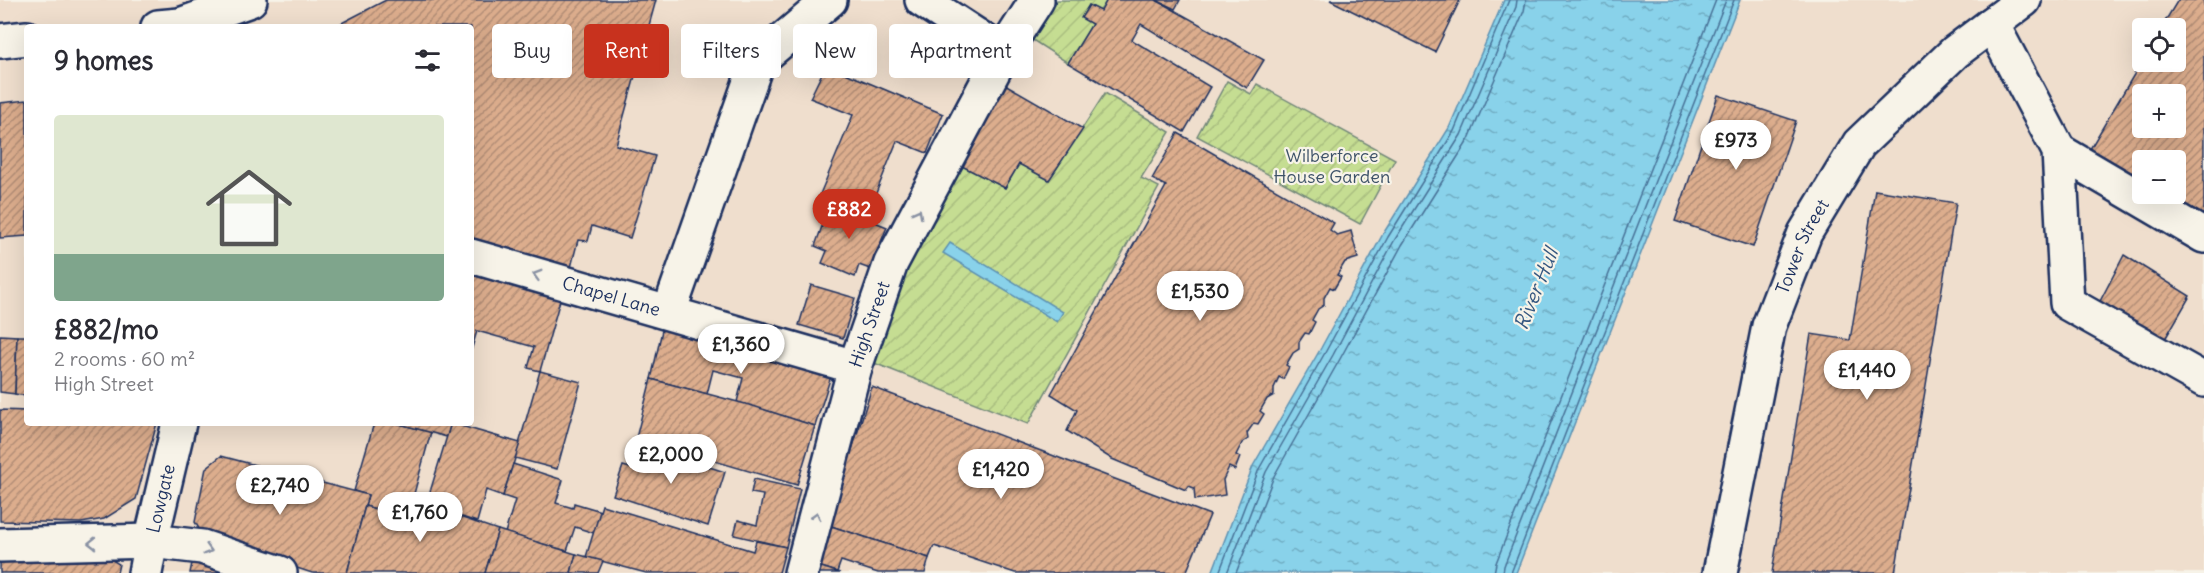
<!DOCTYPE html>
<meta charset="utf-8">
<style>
body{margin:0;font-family:Delius,sans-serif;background:#f2f2f3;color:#2b2b33;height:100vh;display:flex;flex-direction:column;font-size:22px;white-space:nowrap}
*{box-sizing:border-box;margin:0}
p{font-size:20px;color:#7c7c81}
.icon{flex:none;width:33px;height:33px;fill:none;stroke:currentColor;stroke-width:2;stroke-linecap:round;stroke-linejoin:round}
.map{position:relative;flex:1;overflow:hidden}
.side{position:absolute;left:24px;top:24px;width:450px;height:402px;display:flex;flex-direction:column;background:#fff;border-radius:6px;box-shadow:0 6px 24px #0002}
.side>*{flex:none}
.hud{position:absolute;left:492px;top:24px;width:570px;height:54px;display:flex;gap:12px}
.tools{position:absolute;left:2132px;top:18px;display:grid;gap:12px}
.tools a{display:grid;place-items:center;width:54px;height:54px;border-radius:6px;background:#fff;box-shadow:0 6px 24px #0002;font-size:30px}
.price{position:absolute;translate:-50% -51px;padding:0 14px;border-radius:21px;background:#fff;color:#222;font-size:20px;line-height:39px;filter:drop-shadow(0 2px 3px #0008)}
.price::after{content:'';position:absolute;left:50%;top:36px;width:18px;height:14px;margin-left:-9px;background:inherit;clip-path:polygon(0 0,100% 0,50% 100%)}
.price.on{background:#c8321e;color:#fff}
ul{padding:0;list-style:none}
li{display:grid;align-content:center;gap:12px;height:318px;padding:0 30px}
li span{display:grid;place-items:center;height:186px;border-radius:6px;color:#555}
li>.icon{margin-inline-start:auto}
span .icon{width:108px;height:108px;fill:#fffc;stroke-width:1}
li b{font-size:26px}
h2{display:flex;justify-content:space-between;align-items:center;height:72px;padding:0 30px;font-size:26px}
.chip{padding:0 21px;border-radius:6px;background:#fff;box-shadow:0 6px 24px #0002;font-size:21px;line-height:54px}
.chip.on{background:#c8321e;color:#fff}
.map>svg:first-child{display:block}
.built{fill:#efdecd;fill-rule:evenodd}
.garden{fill:url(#garden-furrows);stroke:#708678;stroke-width:1.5}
.water{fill:url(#water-ripples);stroke:#5d91b2;stroke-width:1.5}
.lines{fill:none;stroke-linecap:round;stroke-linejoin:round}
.shore{stroke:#477096;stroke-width:1.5}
.building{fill:url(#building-hatch);stroke:#1b2f5e;stroke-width:1.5;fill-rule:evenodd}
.minor-casing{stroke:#1b2f5e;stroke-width:38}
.minor{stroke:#f7f3e8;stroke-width:33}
.oneway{stroke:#8991a3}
.labels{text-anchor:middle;stroke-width:4.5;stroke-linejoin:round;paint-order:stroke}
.park-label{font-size:18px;fill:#3d5268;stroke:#f7f3e8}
.street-label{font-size:18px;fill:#1b2f5e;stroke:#f7f3e8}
.water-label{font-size:20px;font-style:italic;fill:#365881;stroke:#f7f3e8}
</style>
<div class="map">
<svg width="2204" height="573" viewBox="0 0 2204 573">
<defs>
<pattern id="garden-furrows" width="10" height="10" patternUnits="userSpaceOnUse" patternTransform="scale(1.5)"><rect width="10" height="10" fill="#c5dd92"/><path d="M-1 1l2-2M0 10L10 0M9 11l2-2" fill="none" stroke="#a9be80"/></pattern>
<pattern id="water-ripples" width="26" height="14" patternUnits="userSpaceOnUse" patternTransform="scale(1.5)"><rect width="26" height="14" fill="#89d2ea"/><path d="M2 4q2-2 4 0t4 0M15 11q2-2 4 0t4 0" fill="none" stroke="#6fabc1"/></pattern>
<pattern id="building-hatch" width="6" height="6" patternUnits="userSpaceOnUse" patternTransform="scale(1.5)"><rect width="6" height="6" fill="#dcad8d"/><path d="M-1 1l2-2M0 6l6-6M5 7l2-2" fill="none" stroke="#b28d76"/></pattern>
</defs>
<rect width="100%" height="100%" fill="#f7f3e8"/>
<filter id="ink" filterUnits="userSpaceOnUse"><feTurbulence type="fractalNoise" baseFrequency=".0167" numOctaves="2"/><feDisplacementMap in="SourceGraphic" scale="12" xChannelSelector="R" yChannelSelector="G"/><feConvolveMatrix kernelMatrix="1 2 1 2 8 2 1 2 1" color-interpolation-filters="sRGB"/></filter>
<g filter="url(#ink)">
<g class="built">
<path d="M 0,0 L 1504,0 L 1449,128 L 1383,234 L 1321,348 L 1253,466 L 1212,573 L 0,573 ZM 27,27 L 471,27 L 471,423 L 27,423 Z"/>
<path d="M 1740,0 L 2204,0 L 2204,573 L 1516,573 ZM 2142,28 L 2175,28 L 2175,62 L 2142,62 ZM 2142,94 L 2175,94 L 2175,128 L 2142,128 ZM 2142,160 L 2175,160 L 2175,194 L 2142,194 Z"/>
</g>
<g class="garden">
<polygon points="1057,0 1107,0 1100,11 1089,5 1082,18 1092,24 1068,63 1031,39"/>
<polygon points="1227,81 1251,94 1257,84 1395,159 1360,224 1197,136"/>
<polygon points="1105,93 1170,132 1141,178 1159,187 1028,424 869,361 914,238 954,162 1005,188 1019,164 1049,180"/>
</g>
<g class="water">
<polygon points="1504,0 1740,0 1516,573 1212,573 1253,466 1321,348 1383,234 1449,128"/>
<polygon points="950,243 1063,312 1057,322 943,253"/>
</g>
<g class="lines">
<g class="shore">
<polyline points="1219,573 1259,469 1326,351 1388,237 1454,131 1509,0"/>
<polyline points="1227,573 1266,472 1333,355 1394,241 1461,135 1516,7 1517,0"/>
<polyline points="1236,573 1274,476 1340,359 1402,245 1469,139 1524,11 1526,0"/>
<polyline points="1494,573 1496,563 1716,0"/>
<polyline points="1503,573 1504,566 1726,0"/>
<polyline points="1511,573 1734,0"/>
</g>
</g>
<g class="building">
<polygon points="386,0 656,0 616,145 655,156 630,238 592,226 588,241 578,240 567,283 471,256 471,27 334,27"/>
<polygon points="1107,0 1156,0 1264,60 1247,88 1141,24 1132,40 1210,87 1184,132 1068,63 1092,24 1081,18 1089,5 1101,11"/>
<polygon points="1156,0 1180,0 1175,9"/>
<polygon points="1330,0 1460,0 1435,52"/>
<path d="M 2178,0 L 2204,0 L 2204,222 L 2155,194 L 2175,194 L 2175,160 L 2142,160 L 2142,186 L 2087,154 L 2142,61 L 2175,62 L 2175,28 L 2161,28 ZM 2142,94 L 2175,94 L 2175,128 L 2142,128 Z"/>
<polygon points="826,65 943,114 927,153 897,141 866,218 818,199 853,115 810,98"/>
<polygon points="1003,83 1083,129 1049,180 1019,164 1005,188 954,162"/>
<polygon points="1718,95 1796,121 1753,247 1675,221"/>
<polygon points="27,100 27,236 0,238 0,103"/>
<polygon points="1178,133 1334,223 1330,230 1337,235 1351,231 1358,258 1345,262 1337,275 1341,277 1334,289 1330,287 1324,298 1324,305 1318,309 1312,320 1315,322 1309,334 1305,333 1299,342 1299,349 1293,353 1286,365 1289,367 1283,379 1279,377 1274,388 1274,395 1267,399 1260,411 1264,414 1258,424 1254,423 1247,433 1248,439 1242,443 1236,455 1240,457 1235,470 1229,467 1223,480 1225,495 1195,500 1194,488 1189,486 1186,490 1112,459 1067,431 1077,410 1051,394 1166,186 1152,179"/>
<polygon points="1875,190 1956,203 1895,573 1772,573 1811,334 1850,340"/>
<polygon points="830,204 887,227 870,269 859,265 855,277 822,263 827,251 815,246"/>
<polygon points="2124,255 2190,296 2161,346 2096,309"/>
<polygon points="471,268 562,293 540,371 528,368 534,347 477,331 471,351"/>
<polygon points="811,285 855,298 843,338 799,325"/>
<polygon points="663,326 831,376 815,426 737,402 743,378 713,370 707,394 651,379"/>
<polygon points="0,335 17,336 15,394 0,392"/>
<polygon points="17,336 27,336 27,396 15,394"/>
<polygon points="540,371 581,382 557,469 515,458"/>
<polygon points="651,379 753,406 815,426 797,485 636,438"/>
<polygon points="872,387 1210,515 1186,573 1015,573 934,546 929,558 828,525"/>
<polygon points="0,410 27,411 27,423 157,423 136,499 104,519 81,523 0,521"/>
<polygon points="374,423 396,423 431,432 412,501 406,499 401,516 365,506 368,495 354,491"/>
<polygon points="396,423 451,423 447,437"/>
<polygon points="451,423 520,443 503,496 486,490 477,522 426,505"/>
<polygon points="638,444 725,472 708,526 613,495 623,466 630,468"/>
<polygon points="221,456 368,495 347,573 312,573 204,537 195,522 206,468"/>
<polygon points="513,464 563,480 556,503 573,508 574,503 601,511 594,533 575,527 567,551 505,533 515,500 503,496"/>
<polygon points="754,479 800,489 786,547 734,535 738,520 757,525 763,495 751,493"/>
<polygon points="406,499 498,530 485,573 347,573 365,506 401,516"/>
<polygon points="602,505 753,551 756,541 786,547 779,573 646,573 586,557"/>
<polygon points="828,525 929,558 925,573 878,573 841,561 837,572 815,565"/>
<polygon points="498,530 576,554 571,573 485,573"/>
<polygon points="194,553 258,573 190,573"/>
<polygon points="102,554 119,564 117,573 0,573 0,557"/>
<polygon points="576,554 603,561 598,573 571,573"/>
<polygon points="815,565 840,573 813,573"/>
</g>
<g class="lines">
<g class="minor-casing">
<g id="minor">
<polyline points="922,0 1003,53"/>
<polyline points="1992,24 2059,151 2067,303 2204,380"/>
<polyline points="158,27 180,25 250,0"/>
<polyline points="0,41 27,38"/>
<polyline points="2059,151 2204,236"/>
<path id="s1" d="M 471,256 L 855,367"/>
<polyline points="675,295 757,62 830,0"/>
<polyline points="0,545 151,541 202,547 280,573"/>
<path id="s2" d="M 145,573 L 151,541 L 179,423"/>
<path id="s3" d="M 801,573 L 855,367 L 891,263 L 1003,53 L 1037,0"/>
<path id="s4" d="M 1720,573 L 1769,326 L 1805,233 L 1859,144 L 1955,52 L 2024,0"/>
</g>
</g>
<use href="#minor" class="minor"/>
</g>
<defs><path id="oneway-chevron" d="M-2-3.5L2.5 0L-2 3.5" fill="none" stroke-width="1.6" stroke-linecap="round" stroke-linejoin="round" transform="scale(1.5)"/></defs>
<g class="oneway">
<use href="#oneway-chevron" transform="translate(918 213) rotate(-62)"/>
<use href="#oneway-chevron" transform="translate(537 275) rotate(-164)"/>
<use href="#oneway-chevron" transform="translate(816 516) rotate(-75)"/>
<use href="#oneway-chevron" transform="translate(92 543) rotate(179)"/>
<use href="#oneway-chevron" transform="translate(208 550) rotate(16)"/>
</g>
</g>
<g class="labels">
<g class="park-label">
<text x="1332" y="162">Wilberforce<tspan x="1332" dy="21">House Garden</tspan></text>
</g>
<g class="street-label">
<text dy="6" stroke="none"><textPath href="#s4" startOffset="338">Tower Street</textPath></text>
<text dy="6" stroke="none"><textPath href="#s1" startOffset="146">Chapel Lane</textPath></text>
<text dy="6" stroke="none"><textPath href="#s3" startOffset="258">High Street</textPath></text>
<text dy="6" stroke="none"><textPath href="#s2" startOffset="76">Lowgate</textPath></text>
</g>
<g class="water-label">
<text transform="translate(1536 289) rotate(-68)" y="7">River Hull</text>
</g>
</g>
</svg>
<div class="tools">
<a><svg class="icon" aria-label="locate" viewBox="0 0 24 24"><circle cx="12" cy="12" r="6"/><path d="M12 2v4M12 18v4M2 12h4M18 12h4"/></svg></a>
<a>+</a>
<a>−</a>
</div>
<b class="price" style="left:1736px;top:171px">£973</b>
<b class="price on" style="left:849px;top:240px">£882</b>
<b class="price" style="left:1200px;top:322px">£1,530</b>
<b class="price" style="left:741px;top:375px">£1,360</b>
<b class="price" style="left:1867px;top:401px">£1,440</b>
<b class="price" style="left:671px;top:485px">£2,000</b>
<b class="price" style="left:1001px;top:500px">£1,420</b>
<b class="price" style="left:280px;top:516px">£2,740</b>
<b class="price" style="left:420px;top:543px">£1,760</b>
<div class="hud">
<a class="chip">Buy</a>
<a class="chip on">Rent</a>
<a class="chip">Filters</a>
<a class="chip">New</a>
<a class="chip">Apartment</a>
</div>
<section class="side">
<h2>9 homes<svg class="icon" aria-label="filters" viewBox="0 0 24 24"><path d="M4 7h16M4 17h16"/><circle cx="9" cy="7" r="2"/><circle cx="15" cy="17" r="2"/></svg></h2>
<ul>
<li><span style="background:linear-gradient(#dfe7d0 75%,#7fa58c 0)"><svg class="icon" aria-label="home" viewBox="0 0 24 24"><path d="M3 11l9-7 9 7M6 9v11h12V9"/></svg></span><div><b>£882/mo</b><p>2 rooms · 60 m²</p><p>High Street</p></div></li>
</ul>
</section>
</div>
